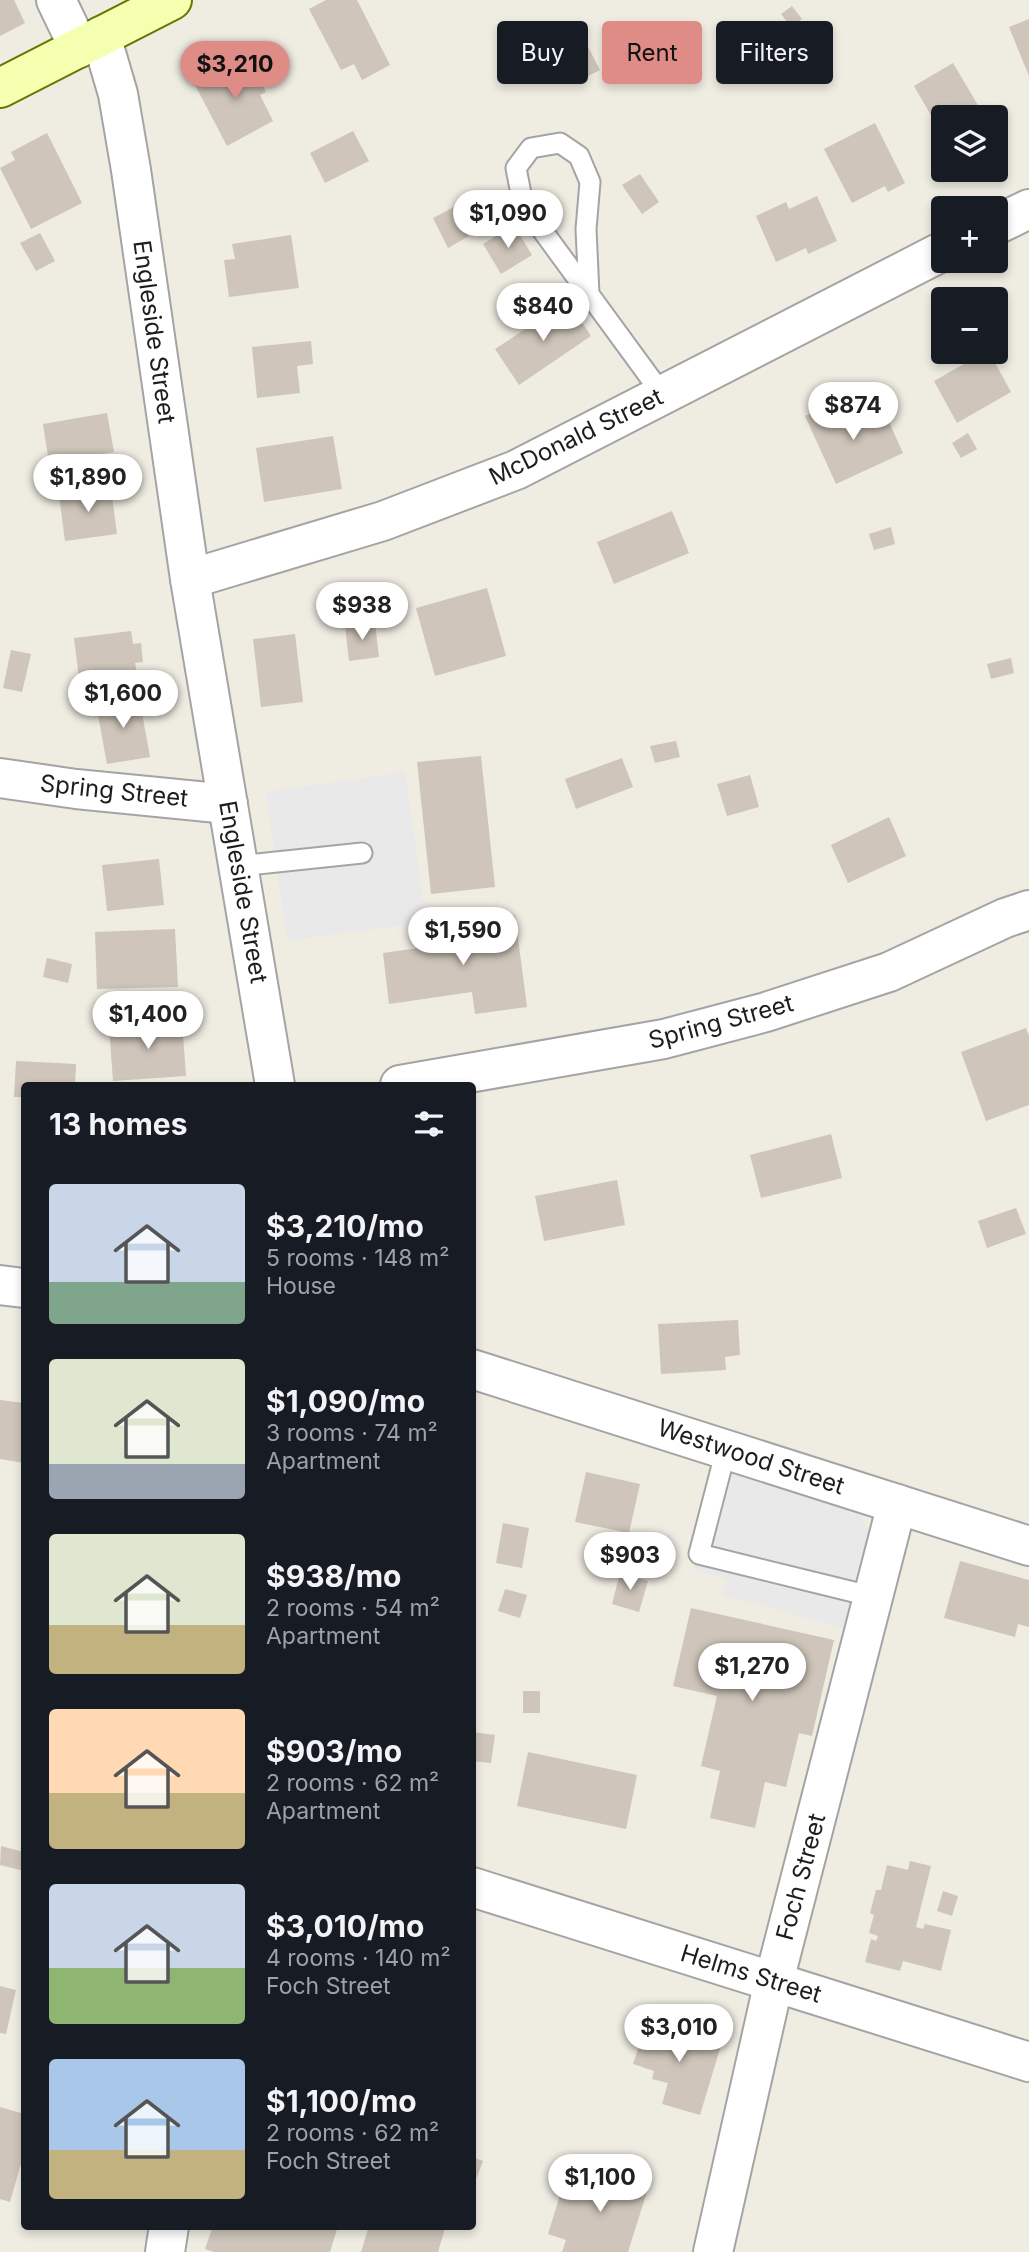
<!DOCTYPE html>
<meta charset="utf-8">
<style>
body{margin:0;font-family:Inter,sans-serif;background:#20242c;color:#f1f3f6;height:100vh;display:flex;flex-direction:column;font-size:26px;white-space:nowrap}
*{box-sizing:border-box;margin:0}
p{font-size:23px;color:#9ea1a6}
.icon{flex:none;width:38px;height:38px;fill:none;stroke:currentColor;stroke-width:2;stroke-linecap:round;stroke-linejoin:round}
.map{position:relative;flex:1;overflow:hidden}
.panel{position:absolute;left:21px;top:1082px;width:455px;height:1148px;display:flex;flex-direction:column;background:#171b24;border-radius:7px;box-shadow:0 4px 10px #0003}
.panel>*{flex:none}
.banner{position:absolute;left:497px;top:21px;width:427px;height:63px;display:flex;gap:14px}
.buttons{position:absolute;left:931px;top:105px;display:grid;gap:14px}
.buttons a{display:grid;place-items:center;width:77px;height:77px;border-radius:7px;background:#171b24;box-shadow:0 4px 10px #0003;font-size:35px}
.price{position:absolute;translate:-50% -60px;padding:0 16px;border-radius:24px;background:#fff;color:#222;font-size:23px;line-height:46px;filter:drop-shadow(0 2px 4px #0008)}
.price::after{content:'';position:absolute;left:50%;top:42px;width:21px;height:16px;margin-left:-10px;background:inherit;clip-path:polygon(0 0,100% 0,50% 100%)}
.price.active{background:#df8c87;color:#111}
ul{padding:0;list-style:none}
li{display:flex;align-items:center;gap:21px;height:175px;padding:0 28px}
li span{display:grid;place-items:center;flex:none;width:196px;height:140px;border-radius:7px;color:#555}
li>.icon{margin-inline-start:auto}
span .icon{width:84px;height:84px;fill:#fffc;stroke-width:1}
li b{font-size:30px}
h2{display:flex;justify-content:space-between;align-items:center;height:84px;padding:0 28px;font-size:30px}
.tag{padding:0 24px;border-radius:7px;background:#171b24;box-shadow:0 4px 10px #0003;font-size:24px;line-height:63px}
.tag.active{background:#df8c87;color:#111}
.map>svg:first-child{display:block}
.parking{fill:#e9e9e9}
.building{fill:#cfc5ba}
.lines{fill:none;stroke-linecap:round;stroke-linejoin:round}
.lane-casing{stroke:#a4a4a4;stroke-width:23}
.street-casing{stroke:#a4a4a4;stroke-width:42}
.secondary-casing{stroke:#627800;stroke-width:42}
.lane{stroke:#fff;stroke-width:19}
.street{stroke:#fff;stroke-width:38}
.secondary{stroke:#f5ffb0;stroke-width:38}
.labels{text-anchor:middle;stroke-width:5;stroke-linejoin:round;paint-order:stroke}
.street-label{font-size:24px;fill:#1d1d1d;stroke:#fff}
</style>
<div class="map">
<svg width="1029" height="2252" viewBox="0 0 1029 2252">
<rect width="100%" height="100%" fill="#efece2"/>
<g class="parking">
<polygon points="405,772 426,922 287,941 266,792"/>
<polygon points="720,1469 853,1505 875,1539 851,1630 722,1595 727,1579 693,1570"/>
</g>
<g class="building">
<polygon points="0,0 14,0 25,23 0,36"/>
<polygon points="326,0 357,0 390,65 362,80 354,64 341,70 309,9"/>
<polygon points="792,6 802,19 791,27 781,14"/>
<polygon points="1029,19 1029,76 1009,27"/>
<polygon points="586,43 600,70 572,84 559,57"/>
<polygon points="791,53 801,70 784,79 775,63"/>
<polygon points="241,59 248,73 255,70 266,92 260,95 273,121 227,146 194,83"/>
<polygon points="953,63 985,117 943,117 943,136 914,86"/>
<polygon points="875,123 905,183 888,192 885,186 852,203 824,149"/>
<polygon points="353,131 369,161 325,183 310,153"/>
<polygon points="47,133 82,203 31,229 0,168 15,160 11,152"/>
<polygon points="640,174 659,202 642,214 622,185"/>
<polygon points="817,196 837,241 808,254 806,248 776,262 756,216 786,202 789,209"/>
<polygon points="454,207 469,236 448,248 433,218"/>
<polygon points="514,225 532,255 501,274 483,244"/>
<polygon points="40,233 55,261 36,271 20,243"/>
<polygon points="291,235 299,288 229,297 224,260 235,259 232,244"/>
<polygon points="568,301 591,336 519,385 495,349"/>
<polygon points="311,341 313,364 297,366 300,393 257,398 252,347"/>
<polygon points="985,352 989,352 1011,392 957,423 934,381"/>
<polygon points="832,403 843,429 884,411 903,453 836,484 805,416"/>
<polygon points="107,413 114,452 49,463 43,424"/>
<polygon points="968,433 977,449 961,458 952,443"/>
<polygon points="333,436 342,489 264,502 256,448"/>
<polygon points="111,488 117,534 65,541 59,495"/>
<polygon points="672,511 689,553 614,584 597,542"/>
<polygon points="891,527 895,544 874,550 869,534"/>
<polygon points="487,588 506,656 435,676 416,608"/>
<polygon points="375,622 379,657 349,661 345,626"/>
<polygon points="131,631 133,644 141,643 143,662 135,663 138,679 80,686 74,638"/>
<polygon points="295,634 303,702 261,707 253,639"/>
<polygon points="11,650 31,654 22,692 3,688"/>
<polygon points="1011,658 1014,673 991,679 987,664"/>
<polygon points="139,696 150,757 107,764 96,704"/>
<polygon points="676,741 680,757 655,763 650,746"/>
<polygon points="481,756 495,887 431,894 417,762"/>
<polygon points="622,758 633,787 576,809 565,779"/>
<polygon points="750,775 759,807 727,816 717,784"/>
<polygon points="889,817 906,856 848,883 831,845"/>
<polygon points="159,859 164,905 107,911 102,865"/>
<polygon points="515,915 527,1007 475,1014 472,992 389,1004 383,953 454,943 452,923"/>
<polygon points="175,929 178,987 97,989 95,932"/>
<polygon points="47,958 72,964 68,983 43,977"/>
<polygon points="182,1021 186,1076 113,1081 109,1027"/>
<polygon points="1026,1028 1029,1036 1029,1105 986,1121 961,1052"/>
<polygon points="16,1061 76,1064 75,1085 24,1085 24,1097 14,1097"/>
<polygon points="831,1134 842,1178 761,1198 750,1155"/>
<polygon points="617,1180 625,1225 544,1241 535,1196"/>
<polygon points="1016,1208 1026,1234 987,1248 978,1221"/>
<polygon points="738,1320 740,1355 725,1357 726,1370 661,1374 658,1324"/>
<polygon points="0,1400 24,1403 24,1463 0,1459"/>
<polygon points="586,1472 640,1484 629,1533 575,1522"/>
<polygon points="503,1523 529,1528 522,1568 496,1563"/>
<polygon points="960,1561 1029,1580 1029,1627 1018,1624 1015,1637 944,1618"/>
<polygon points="620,1573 648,1581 639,1612 612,1604"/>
<polygon points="505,1589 527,1595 520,1618 498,1611"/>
<polygon points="691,1608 834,1640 812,1736 799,1733 786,1787 765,1782 755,1828 710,1818 720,1771 701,1766 717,1696 673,1686"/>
<rect x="523" y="1691" width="17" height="22"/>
<polygon points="472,1732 495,1735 491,1763 472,1761"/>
<polygon points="528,1752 637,1775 626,1829 517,1806"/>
<polygon points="1,1846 24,1852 24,1871 0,1865"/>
<polygon points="910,1861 931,1866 916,1927 923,1929 925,1924 951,1930 941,1971 903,1961 900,1971 865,1962 871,1939 876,1941 878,1936 869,1933 874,1915 870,1913 876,1890 881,1890 887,1865 908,1870"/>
<polygon points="943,1891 958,1896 952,1916 937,1911"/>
<polygon points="0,1986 16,1990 6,2034 0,2033"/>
<polygon points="648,2019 722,2042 700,2115 662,2104 668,2083 652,2079 654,2071 633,2064"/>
<polygon points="0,2107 24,2114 24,2153 10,2202 0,2199"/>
<polygon points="472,2157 483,2161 473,2187 472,2187"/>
<polygon points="609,2168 650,2182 628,2252 562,2252 566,2240 548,2234 565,2179 602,2191"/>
<polygon points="213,2226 329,2226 337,2229 330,2252 214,2252 205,2249"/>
<polygon points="369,2226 437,2226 445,2228 438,2252 361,2252"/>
</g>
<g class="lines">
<g class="lane-casing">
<g id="lane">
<polyline points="589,294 586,229 590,182 579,156 560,143 531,148 516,168 523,204 662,394"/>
<polyline points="239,866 362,853"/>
<polyline points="726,1450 699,1554 874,1597"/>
</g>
</g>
<g class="street-casing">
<g id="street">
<polyline points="56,0 79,48"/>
<polyline points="101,36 118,94 131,170 190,579 275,1085"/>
<polyline points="996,225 1029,209"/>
<polyline points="190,579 383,521 516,470 943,251"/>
<polyline points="0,778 76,789 228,804"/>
<polyline points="400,1085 664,1039 766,1012 889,972 1005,918 1029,910"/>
<polyline points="0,1285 24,1288"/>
<polyline points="472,1369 1029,1546"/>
<polyline points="472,1887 1029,2062"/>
<polyline points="165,2252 169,2226"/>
<polyline points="713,2252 774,1981 897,1504"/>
</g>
</g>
<g class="secondary-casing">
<polyline id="secondary" points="0,88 172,0"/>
</g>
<use href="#lane" class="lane"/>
<use href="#street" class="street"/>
<use href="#secondary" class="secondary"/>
</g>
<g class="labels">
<g class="street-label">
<text transform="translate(154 332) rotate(82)" y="8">Engleside Street</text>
<text transform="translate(576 437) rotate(-26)" y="8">McDonald Street</text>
<text transform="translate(114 791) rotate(6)" y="8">Spring Street</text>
<text transform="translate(243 892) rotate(80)" y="8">Engleside Street</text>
<text transform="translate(721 1022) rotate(-15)" y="8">Spring Street</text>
<text transform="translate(751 1457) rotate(18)" y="8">Westwood Street</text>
<text transform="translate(801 1877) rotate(-75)" y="8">Foch Street</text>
<text transform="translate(751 1974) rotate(17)" y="8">Helms Street</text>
</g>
</g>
</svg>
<div class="buttons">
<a><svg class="icon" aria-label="layers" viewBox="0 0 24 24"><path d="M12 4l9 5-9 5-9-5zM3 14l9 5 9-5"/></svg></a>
<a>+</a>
<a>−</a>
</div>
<b class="price active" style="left:235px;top:101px">$3,210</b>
<b class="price" style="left:508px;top:250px">$1,090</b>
<b class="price" style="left:543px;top:343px">$840</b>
<b class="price" style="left:853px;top:442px">$874</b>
<b class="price" style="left:88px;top:514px">$1,890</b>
<b class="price" style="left:362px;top:642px">$938</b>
<b class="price" style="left:123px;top:730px">$1,600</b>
<b class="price" style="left:463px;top:967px">$1,590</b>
<b class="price" style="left:148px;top:1051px">$1,400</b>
<b class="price" style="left:630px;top:1592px">$903</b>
<b class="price" style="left:752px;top:1703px">$1,270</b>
<b class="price" style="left:679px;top:2064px">$3,010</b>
<b class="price" style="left:600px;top:2214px">$1,100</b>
<div class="banner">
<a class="tag">Buy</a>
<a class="tag active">Rent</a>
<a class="tag">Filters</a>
</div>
<section class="panel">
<h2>13 homes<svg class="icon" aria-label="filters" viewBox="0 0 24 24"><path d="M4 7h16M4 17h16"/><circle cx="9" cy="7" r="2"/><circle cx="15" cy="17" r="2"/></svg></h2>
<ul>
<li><span style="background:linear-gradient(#c9d6e8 70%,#7fa58c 0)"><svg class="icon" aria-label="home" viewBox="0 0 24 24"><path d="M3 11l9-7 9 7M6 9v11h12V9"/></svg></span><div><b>$3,210/mo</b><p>5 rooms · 148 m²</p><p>House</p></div></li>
<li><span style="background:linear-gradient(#dfe7d0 75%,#9aa5b1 0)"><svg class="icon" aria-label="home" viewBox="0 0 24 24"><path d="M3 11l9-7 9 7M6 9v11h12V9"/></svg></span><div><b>$1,090/mo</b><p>3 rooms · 74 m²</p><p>Apartment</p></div></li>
<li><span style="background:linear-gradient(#dfe7d0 65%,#c2b280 0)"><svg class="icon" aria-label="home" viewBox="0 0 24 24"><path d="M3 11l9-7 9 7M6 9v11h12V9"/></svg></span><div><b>$938/mo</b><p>2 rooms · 54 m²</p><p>Apartment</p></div></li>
<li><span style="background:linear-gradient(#ffd9b3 60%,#c2b280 0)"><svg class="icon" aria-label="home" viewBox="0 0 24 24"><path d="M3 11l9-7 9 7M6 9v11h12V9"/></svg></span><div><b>$903/mo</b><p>2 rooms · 62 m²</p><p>Apartment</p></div></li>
<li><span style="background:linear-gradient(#c9d6e8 60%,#8fb573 0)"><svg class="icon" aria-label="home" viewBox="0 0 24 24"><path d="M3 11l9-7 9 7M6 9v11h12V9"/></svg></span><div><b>$3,010/mo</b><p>4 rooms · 140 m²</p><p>Foch Street</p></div></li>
<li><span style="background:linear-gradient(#a9c7e8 65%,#c2b280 0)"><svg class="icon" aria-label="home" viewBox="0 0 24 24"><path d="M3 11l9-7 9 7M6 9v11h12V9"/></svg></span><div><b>$1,100/mo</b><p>2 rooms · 62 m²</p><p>Foch Street</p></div></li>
</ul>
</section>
</div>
